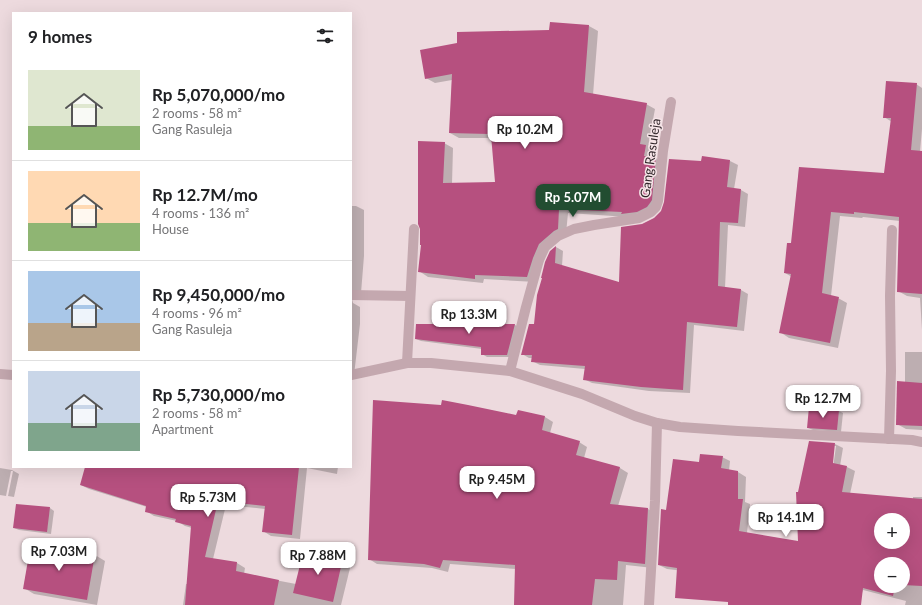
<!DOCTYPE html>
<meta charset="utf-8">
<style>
body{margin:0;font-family:Lato,sans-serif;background:#f2f2f2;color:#202124;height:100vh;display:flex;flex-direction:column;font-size:15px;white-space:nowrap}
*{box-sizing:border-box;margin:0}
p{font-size:13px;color:#757577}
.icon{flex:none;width:22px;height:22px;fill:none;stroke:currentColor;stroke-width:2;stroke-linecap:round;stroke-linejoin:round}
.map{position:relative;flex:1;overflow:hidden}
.drawer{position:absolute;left:12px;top:12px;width:340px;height:456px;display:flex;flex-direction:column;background:#fff;border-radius:0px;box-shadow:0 4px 16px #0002}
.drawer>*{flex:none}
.tools{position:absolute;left:874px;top:513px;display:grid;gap:8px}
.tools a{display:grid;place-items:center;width:36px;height:36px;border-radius:50%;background:#fff;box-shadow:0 4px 16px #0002;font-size:20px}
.price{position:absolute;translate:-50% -34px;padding:0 9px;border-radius:8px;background:#fff;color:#222;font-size:13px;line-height:26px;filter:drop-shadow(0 1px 2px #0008)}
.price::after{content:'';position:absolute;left:50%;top:24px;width:12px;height:9px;margin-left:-6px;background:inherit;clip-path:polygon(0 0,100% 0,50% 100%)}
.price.active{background:#224d31;color:#fff}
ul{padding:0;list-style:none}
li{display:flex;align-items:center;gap:12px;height:100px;padding:0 16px}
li+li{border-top:1px solid #e0e0e0}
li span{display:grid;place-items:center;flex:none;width:112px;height:80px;border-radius:0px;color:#555}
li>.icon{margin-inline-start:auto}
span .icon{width:48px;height:48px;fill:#fffc;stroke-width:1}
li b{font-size:17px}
h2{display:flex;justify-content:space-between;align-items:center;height:48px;padding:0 16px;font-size:17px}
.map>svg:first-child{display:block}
.shadow{fill:#0003;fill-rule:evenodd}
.building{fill:#b6507f;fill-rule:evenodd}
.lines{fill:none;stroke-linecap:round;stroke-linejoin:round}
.street{stroke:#c4a8af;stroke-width:10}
.labels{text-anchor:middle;stroke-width:3;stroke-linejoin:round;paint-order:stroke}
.street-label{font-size:13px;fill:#32272b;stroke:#f6e5e8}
</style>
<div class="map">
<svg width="922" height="605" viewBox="0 0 922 605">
<rect width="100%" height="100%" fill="#eddade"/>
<g class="shadow">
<polygon points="589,26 598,31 593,95 646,104 655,109 648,147 654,151 653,158 656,158 664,164 660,205 628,217 568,213 566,234 548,249 536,282 484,279 483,283 428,277 419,271 444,143 453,148 452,184 496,183 493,138 459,138 450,133 452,80 435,83 426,78 550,31"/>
<polygon points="916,84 922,88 922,129 920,152 922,152 922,330 920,298 907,296 898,291 900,221 863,217 862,218 840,216 831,296 838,298 847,303 838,348 789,338 780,332 792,277 785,273 792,244 799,168 885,175 892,122 884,117"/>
<polygon points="702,157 730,161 738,165 734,189 741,190 748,194 745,227 728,225 725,288 741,290 748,294 744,331 694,325 690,393 649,391 592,383 584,379 585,369 540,365 532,361 532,358 529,358 522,354 535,325 551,252 556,247 563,251 562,266 620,283 642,225 655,219 662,212 702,162"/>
<polygon points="351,206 356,206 364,210 364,256 361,293 352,299 353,303 360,307 360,324 354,375 351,374"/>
<polygon points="475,320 479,323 479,325 515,325 519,327 512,357 487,357 482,354 482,349 421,341 416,339 451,325"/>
<polygon points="905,352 922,352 922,430 906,429 897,424 905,383"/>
<polygon points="518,411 545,417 553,422 550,433 579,442 587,447 584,458 620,468 628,473 618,506 648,509 656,514 653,568 626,565 623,605 515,605 516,569 450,564 448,572 432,568 377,564 369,559 517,417"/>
<polygon points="839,411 843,413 841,432 813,430 808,428"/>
<path d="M 835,444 L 843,448 L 840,466 L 847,467 L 855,471 L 850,494 L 913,499 L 913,497 L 922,497 L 922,605 L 905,605 L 906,601 L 863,590 L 858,605 L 799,605 L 800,585 L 667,569 L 659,565 L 667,511 L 700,464 L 722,457 L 730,461 L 729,471 L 738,472 L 746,477 L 745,502 L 750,504 L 747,533 L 799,542 L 799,493 ZM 834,446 L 836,446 L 833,468 L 831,468 ZM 881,520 L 903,520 L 903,542 L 881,542 ZM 881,564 L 903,564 L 903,586 L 881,586 Z"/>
<polygon points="86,467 338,467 337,474 307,468 300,539 271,536 263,531 265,509 226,505 213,559 237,563 245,568 244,574 296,584 343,559 351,564 341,605 183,605 186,584 188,584 192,528 185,526 177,521 154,516 146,511 147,507 89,489 81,485"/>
<polygon points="0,468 12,470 19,474 14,497 8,496 13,471 11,471 6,496 0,495"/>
<polygon points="50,508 54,511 51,534 19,530 14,528"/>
<polygon points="32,544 95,555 105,561 97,605 34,594 24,588"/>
</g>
<g class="building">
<polygon points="550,22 589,25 584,92 647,103 640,144 646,145 644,156 656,157 652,200 650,203 647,207 637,212 621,214 622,212 559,209 558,229 554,231 539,244 533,258 527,277 475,275 475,279 418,272 421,245 420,245 420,229 418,224 418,141 445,142 443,183 495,182 491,135 489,135 489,134 449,133 452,74 425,79 420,50 457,43 457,32 549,30"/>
<polygon points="886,81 917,83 911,150 922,151 922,294 897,292 899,217 854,212 854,214 831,212 822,293 839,297 830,343 779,333 791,274 784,273 787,243 791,243 799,167 884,173 891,118 883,118"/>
<polygon points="702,156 730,160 727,187 741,189 738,223 720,222 718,286 741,289 737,327 687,322 683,390 641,387 583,380 585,366 531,362 532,355 521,355 529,324 534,324 537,295 542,278 541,278 545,262 550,251 556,246 555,263 619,282 621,227 642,224 654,218 661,211 664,202 669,159 701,161"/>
<polygon points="451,316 475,319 474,324 515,324 507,355 481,355 481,347 415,339 416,324 450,324"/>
<polygon points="897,381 922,383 922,426 896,425"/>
<polygon points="373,400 441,405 442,400 468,405 516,415 518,410 545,416 542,430 580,441 576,455 620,467 610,504 648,508 645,564 618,561 617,580 595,579 592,605 514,605 515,565 443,560 440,568 424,564 368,560"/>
<polygon points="809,407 839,410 837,430 807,428"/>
<path d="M 809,441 L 835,443 L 833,463 L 847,466 L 842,492 L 922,499 L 922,586 L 903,585 L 903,564 L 881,564 L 881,586 L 895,586 L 893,596 L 863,588 L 861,605 L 728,605 L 728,602 L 675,598 L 677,568 L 658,565 L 661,509 L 666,510 L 673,459 L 699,462 L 700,454 L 723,456 L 721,468 L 738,471 L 738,499 L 743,499 L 739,531 L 798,541 L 796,492 L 798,492 ZM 881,520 L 903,520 L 903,542 L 881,542 Z"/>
<polygon points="85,467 299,467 292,535 262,532 265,506 218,501 205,557 237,562 236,571 279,580 274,605 185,605 191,526 175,522 176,519 145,512 146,506 80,485"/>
<polygon points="16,504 50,507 47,532 13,528"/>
<polygon points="31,543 95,554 87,600 23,589"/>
<polygon points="304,549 343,558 333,602 293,593"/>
</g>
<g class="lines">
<g class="street">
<polyline points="351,295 410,296"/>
<polyline points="407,363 414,229"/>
<polyline points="510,371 526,307 539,260 545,247 558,236 574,229 594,225 639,218 651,212 656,207 658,201 663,151 671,102"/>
<polyline points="0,374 13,375"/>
<polyline points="351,375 407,363 431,363 510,371 582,394 635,416 657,423 680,427 738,431 912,440 922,442"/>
<polyline points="889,439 891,371 890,296 892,230"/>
<polyline points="649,605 655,501 657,423"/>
</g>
</g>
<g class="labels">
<g class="street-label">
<text transform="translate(650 158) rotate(-82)" y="5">Gang Rasuleja</text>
</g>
</g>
</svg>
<div class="tools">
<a>+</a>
<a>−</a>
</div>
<b class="price" style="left:525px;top:150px">Rp 10.2M</b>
<b class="price active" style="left:573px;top:218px">Rp 5.07M</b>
<b class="price" style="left:469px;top:335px">Rp 13.3M</b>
<b class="price" style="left:823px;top:419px">Rp 12.7M</b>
<b class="price" style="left:497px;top:500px">Rp 9.45M</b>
<b class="price" style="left:208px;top:518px">Rp 5.73M</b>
<b class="price" style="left:786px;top:538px">Rp 14.1M</b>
<b class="price" style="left:59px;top:572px">Rp 7.03M</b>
<b class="price" style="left:318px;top:576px">Rp 7.88M</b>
<section class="drawer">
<h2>9 homes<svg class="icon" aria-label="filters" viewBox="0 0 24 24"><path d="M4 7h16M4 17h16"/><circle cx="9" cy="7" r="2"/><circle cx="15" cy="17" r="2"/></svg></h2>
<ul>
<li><span style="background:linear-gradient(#dfe7d0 70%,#8fb573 0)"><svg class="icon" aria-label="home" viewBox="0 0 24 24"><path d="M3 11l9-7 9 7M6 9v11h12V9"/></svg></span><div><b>Rp 5,070,000/mo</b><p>2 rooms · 58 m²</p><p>Gang Rasuleja</p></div></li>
<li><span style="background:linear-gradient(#ffd9b3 65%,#8fb573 0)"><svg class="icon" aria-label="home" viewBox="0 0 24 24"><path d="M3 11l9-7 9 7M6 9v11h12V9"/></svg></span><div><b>Rp 12.7M/mo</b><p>4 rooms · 136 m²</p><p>House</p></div></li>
<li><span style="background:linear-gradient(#a9c7e8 65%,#b9a48a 0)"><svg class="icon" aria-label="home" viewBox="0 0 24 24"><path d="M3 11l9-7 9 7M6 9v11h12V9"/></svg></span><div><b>Rp 9,450,000/mo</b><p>4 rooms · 96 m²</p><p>Gang Rasuleja</p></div></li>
<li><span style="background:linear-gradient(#c9d6e8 65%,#7fa58c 0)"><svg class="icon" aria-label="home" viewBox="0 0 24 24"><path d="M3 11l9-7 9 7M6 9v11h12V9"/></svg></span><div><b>Rp 5,730,000/mo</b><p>2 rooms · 58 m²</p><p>Apartment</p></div></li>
</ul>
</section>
</div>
